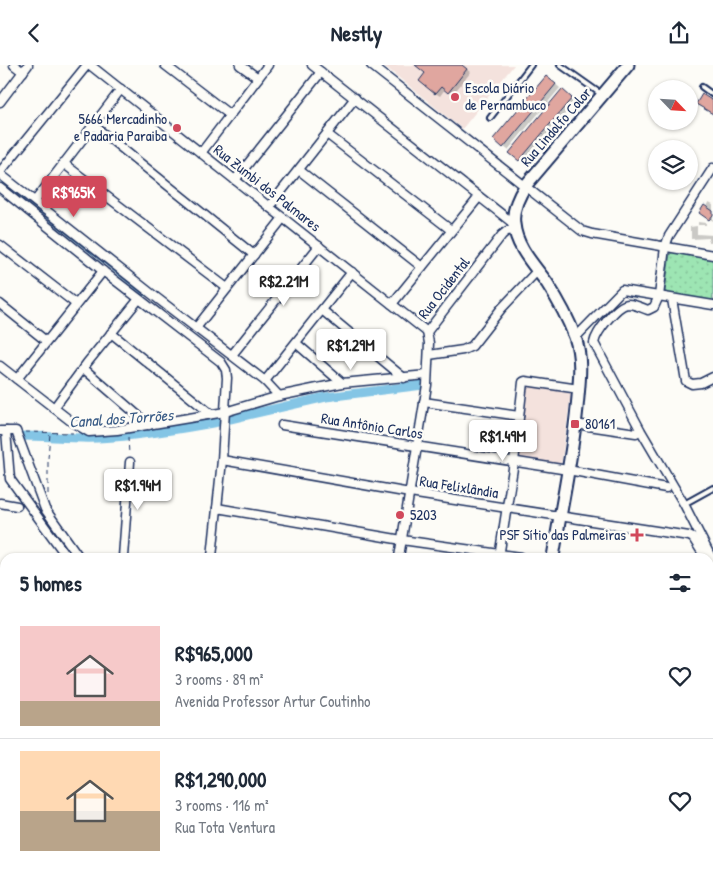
<!DOCTYPE html>
<meta charset="utf-8">
<style>
body{margin:0;font-family:"Patrick Hand",sans-serif;background:#f6f6f7;color:#1f2937;height:100vh;display:flex;flex-direction:column;font-size:19px;white-space:nowrap}
*{box-sizing:border-box;margin:0}
p{font-size:16px;color:#747a83}
.icon{flex:none;width:28px;height:28px;fill:none;stroke:currentColor;stroke-width:2;stroke-linecap:round;stroke-linejoin:round}
.map{position:relative;flex:1;overflow:hidden}
.details{position:absolute;left:0px;top:488px;width:714px;height:321px;display:flex;flex-direction:column;background:#fff;border-radius:15px 15px 0 0;box-shadow:0 1px 4px #0004}
.details>*{flex:none}
.needle{width:32px;rotate:115deg}
.controls{position:absolute;left:648px;top:15px;display:grid;gap:10px}
.controls a{display:grid;place-items:center;width:50px;height:50px;border-radius:50%;background:#fff;box-shadow:0 1px 4px #0004;font-size:25px}
.price{position:absolute;translate:-50% -42px;padding:0 11px;border-radius:5px;background:#fff;color:#222;font-size:16px;line-height:32px;filter:drop-shadow(0 1px 2px #0008)}
.price::after{content:'';position:absolute;left:50%;top:30px;width:15px;height:11px;margin-left:-8px;background:inherit;clip-path:polygon(0 0,100% 0,50% 100%)}
.price.active{background:#d1495b;color:#fff}
ul{padding:0;list-style:none}
li{display:flex;align-items:center;gap:15px;height:125px;padding:0 20px}
li+li{border-top:1px solid #e0e1e3}
li span{display:grid;place-items:center;flex:none;width:140px;height:100px;border-radius:0px;color:#555}
li>.icon{margin-inline-start:auto}
span .icon{width:60px;height:60px;fill:#fffc;stroke-width:1}
li b{font-size:21px}
h2{display:flex;justify-content:space-between;align-items:center;height:60px;padding:0 20px;font-size:21px}
header{display:flex;justify-content:space-between;align-items:center;height:65px;padding:0 20px;background:#fff;font-size:22px;font-weight:700}
.map>svg:first-child{display:block}
.built{fill:#f4e2dd}
.park{fill:url(#park-dots);stroke:#5c8a88}
.shadow{fill:#0003}
.lines{fill:none;stroke-linecap:round;stroke-linejoin:round}
.stream{stroke:#5a89af;stroke-width:2.5}
.canal{stroke:#84c5e5;stroke-width:9}
.building{fill:#e0a69f;stroke:#1b2f5e}
.service-casing{stroke:#1b2f5e;stroke-width:8}
.minor-casing{stroke:#1b2f5e;stroke-width:11}
.tertiary-casing{stroke:#1b2f5e;stroke-width:14}
.secondary-casing{stroke:#1b2f5e;stroke-width:15}
.path{stroke:#1b2f5e;stroke-width:1;stroke-dasharray:5 4;stroke-linecap:butt}
.service{stroke:#fdfcf7;stroke-width:4}
.minor{stroke:#fdfcf7;stroke-width:8}
.tertiary{stroke:#fdfcf7;stroke-width:10}
.secondary{stroke:#fdfcf7;stroke-width:11}
.poi-dot{fill:#d1495b;stroke:#fdfcf7;stroke-width:2}
.labels{text-anchor:middle;stroke-width:5;stroke-linejoin:round;paint-order:stroke}
.poi-label{font-size:15px;fill:#1b2f5e;stroke:#fdfcf7;text-anchor:start}
.street-label{font-size:15px;fill:#1b2f5e;stroke:#fdfcf7}
.water-label{font-size:16px;font-style:italic;fill:#3a5c86;stroke:#fdfcf7}
</style>
<header><svg class="icon" aria-label="back" viewBox="0 0 24 24"><path d="M15 5l-7 7 7 7"/></svg>Nestly<svg class="icon" aria-label="share" viewBox="0 0 24 24"><path d="M12 15V3M7 8l5-5 5 5M5 13v7h14v-7"/></svg></header>
<div class="map">
<svg width="713" height="808" viewBox="0 0 713 808">
<defs>
<pattern id="park-dots" width="8" height="8" patternUnits="userSpaceOnUse" patternTransform="scale(1.25)"><rect width="8" height="8" fill="#9de5b3"/><path d="M2 2h.1M6 6h.1" fill="none" stroke="#87c59c" stroke-width="1.8" stroke-linecap="round"/></pattern>
</defs>
<rect width="100%" height="100%" fill="#fdfcf7"/>
<filter id="ink" filterUnits="userSpaceOnUse"><feTurbulence type="fractalNoise" baseFrequency=".02" numOctaves="2"/><feDisplacementMap in="SourceGraphic" scale="10" xChannelSelector="R" yChannelSelector="G"/><feConvolveMatrix kernelMatrix="1 2 1 2 8 2 1 2 1" color-interpolation-filters="sRGB"/></filter>
<g filter="url(#ink)">
<g class="built">
<polygon points="383,0 514,0 462,64"/>
<polygon points="528,316 572,322 561,400 517,394"/>
</g>
<polygon class="park" points="673,187 713,193 713,237 668,230 665,227 670,189"/>
<g class="shadow">
<polygon points="417,0 462,0 471,7 453,29 445,24 440,31 435,28 427,8"/>
<polygon points="551,15 560,23 508,85 504,82"/>
<polygon points="567,29 576,36 524,98 520,95 511,88"/>
<polygon points="709,138 713,140 713,156 701,147"/>
<polygon points="698,157 706,158 706,160 698,160"/>
<polygon points="697,161 697,169 713,170 713,177 708,177 709,173 691,174 691,166 690,166 690,162"/>
</g>
<g class="lines">
<polyline class="stream" points="0,115 145,230"/>
<g class="canal">
<polyline points="230,354 326,332 423,320"/>
<path d="M 21,371 C 47,371 72,374 98,373 C 140,371 181,364 223,356"/>
</g>
</g>
<g class="building">
<polygon points="415,0 462,0 467,4 448,28 441,22 435,29 419,16 425,8"/>
<polygon points="546,11 556,19 503,83 493,74"/>
<polygon points="562,24 572,33 519,96 509,88"/>
<polygon points="702,29 713,36 713,49 696,39"/>
<polygon points="704,140 713,146 713,150 709,155 699,148"/>
</g>
<g class="lines">
<g class="service-casing">
<g id="service">
<polyline points="560,0 601,29"/>
<polyline points="702,22 713,30"/>
<polyline points="490,53 531,0"/>
<polyline points="684,439 713,423"/>
</g>
</g>
<g class="minor-casing">
<g id="minor">
<polyline points="14,0 23,7"/>
<polyline points="90,0 427,267"/>
<polyline points="165,0 230,50"/>
<polyline points="240,0 258,13"/>
<polyline points="312,0 514,159"/>
<polyline points="371,0 582,166 592,169 713,190"/>
<polyline points="0,37 28,0"/>
<polyline points="93,60 254,190"/>
<polyline points="327,69 451,165"/>
<polyline points="201,88 268,0"/>
<polyline points="63,98 227,223"/>
<polyline points="299,105 422,202"/>
<polyline points="0,107 87,0"/>
<polyline points="0,109 153,230 265,316 279,331"/>
<polyline points="235,115 321,7"/>
<polyline points="0,123 103,206 221,297 226,305 227,313 222,395 212,492"/>
<polyline points="35,136 121,24"/>
<polyline points="269,142 355,33"/>
<polyline points="0,180 76,239"/>
<polyline points="672,234 686,316 692,319 701,318 713,312"/>
<polyline points="0,239 46,276"/>
<polyline points="392,239 479,132"/>
<polyline points="322,245 404,313"/>
<polyline points="196,263 283,153"/>
<polyline points="111,268 211,349"/>
<polyline points="575,273 622,225 713,240"/>
<polyline points="296,278 342,318"/>
<polyline points="232,290 319,181"/>
<polyline points="429,290 463,285 472,281 501,244 538,205"/>
<polyline points="0,301 72,357 89,367 117,365 225,347 279,331 342,318 427,310"/>
<polyline points="83,303 149,360"/>
<polyline points="17,314 103,206"/>
<polyline points="265,316 352,207"/>
<polyline points="424,337 519,351"/>
<polyline points="54,343 87,298 139,234"/>
<polyline points="575,359 636,368"/>
<polyline points="282,360 568,405 666,423"/>
<polyline points="0,366 16,366 45,444 79,492"/>
<polyline points="6,366 10,414 67,492"/>
<polyline points="222,395 410,428 689,471 693,473 705,492"/>
<polyline points="0,438 17,441"/>
<polyline points="217,443 402,475 521,492"/>
<polyline points="123,492 130,397"/>
<polyline points="399,492 427,320 429,278 427,267 502,170 507,166 515,165"/>
<polyline points="499,492 514,397 523,317 525,316 579,324"/>
<path d="M 712,494 L 684,439 L 641,366 L 594,278 C 596,267 617,240 628,239 C 635,239 642,243 648,245 L 654,242 L 659,231 L 665,182 L 669,171 L 713,103"/>
<polyline points="709,499 713,509"/>
<polyline points="709,525 713,526"/>
<polyline points="0,530 5,537"/>
<polyline points="709,574 713,574"/>
<polyline points="0,603 5,599"/>
<polyline points="709,659 713,659"/>
<polyline points="0,660 5,667"/>
<polyline points="0,783 5,790"/>
<polyline points="635,804 658,808"/>
<polyline points="147,808 153,804"/>
<polyline points="288,808 294,804"/>
<polyline points="423,808 424,804"/>
</g>
</g>
<g class="tertiary-casing">
<g id="tertiary">
<polyline points="709,742 713,743"/>
<polyline points="709,758 713,758"/>
<polyline points="302,804 305,808"/>
<polyline points="1,808 7,804"/>
</g>
</g>
<g class="secondary-casing">
<g id="secondary">
<path d="M 553,492 C 561,443 572,393 577,343 C 579,319 583,295 575,272 C 568,253 558,235 547,218 C 534,200 516,182 514,159 C 512,145 518,132 526,120 L 628,0"/>
<polyline points="500,808 500,804"/>
</g>
</g>
<g class="path">
<polyline points="25,367 73,368"/>
<polyline points="128,372 129,390"/>
<polyline points="48,429 48,394 50,368"/>
</g>
<use href="#service" class="service"/>
<use href="#minor" class="minor"/>
<use href="#tertiary" class="tertiary"/>
<use href="#secondary" class="secondary"/>
</g>
</g>
<g class="poi-dot">
<circle cx="455" cy="32" r="5"/>
<circle cx="177" cy="63" r="5"/>
<rect x="570" y="354" width="10" height="10" rx="2.5"/>
<circle cx="400" cy="450" r="5"/>
<path d="M634.5 462.5h5v5h5v5h-5v5h-5v-5h-5v-5h5z"/>
</g>
<g class="labels">
<g class="poi-label">
<text x="465" y="28">Escola Diário<tspan x="465" dy="17">de Pernambuco</tspan></text>
<text x="167" y="59" text-anchor="end">5666 Mercadinho<tspan x="167" dy="17">e Padaria Paraiba</tspan></text>
<text x="585" y="364">80161</text>
<text x="410" y="455">5203</text>
<text x="626" y="475" text-anchor="end">PSF Sítio das Palmeiras</text>
</g>
<g class="street-label">
<text transform="translate(556 62) rotate(-49)" y="5">Rua Lindolfo Color</text>
<text transform="translate(267 123) rotate(38)" y="5">Rua Zumbi dos Palmares</text>
<text transform="translate(444 223) rotate(-52)" y="5">Rua Ocidental</text>
<text transform="translate(372 361) rotate(9)" y="5">Rua Antônio Carlos</text>
<text transform="translate(459 422) rotate(9)" y="5">Rua Felixlândia</text>
</g>
<g class="water-label">
<text transform="translate(121 353) rotate(-4)" y="6">Canal dos Torrões</text>
</g>
</g>
</svg>
<div class="controls">
<a><svg class="needle" viewBox="-14 -14 28 28"><path d="M0-13l5 13h-10z" fill="#e53935"/><path d="M0 13l5-13h-10z" fill="#747a83"/></svg></a>
<a><svg class="icon" aria-label="layers" viewBox="0 0 24 24"><path d="M12 4l9 5-9 5-9-5zM3 14l9 5 9-5"/></svg></a>
</div>
<b class="price active" style="left:74px;top:153px">R$965K</b>
<b class="price" style="left:284px;top:242px">R$2.21M</b>
<b class="price" style="left:351px;top:306px">R$1.29M</b>
<b class="price" style="left:503px;top:397px">R$1.49M</b>
<b class="price" style="left:138px;top:446px">R$1.94M</b>
<section class="details">
<h2>5 homes<svg class="icon" aria-label="filters" viewBox="0 0 24 24"><path d="M4 7h16M4 17h16"/><circle cx="9" cy="7" r="2"/><circle cx="15" cy="17" r="2"/></svg></h2>
<ul>
<li><span style="background:linear-gradient(#f6c9c9 75%,#b9a48a 0)"><svg class="icon" aria-label="home" viewBox="0 0 24 24"><path d="M3 11l9-7 9 7M6 9v11h12V9"/></svg></span><div><b>R$965,000</b><p>3 rooms · 89 m²</p><p>Avenida Professor Artur Coutinho</p></div><svg class="icon" aria-label="heart" viewBox="0 0 24 24"><path d="M12 20l-8-8c-3-5 5-10 8-4 3-6 11-1 8 4z"/></svg></li>
<li><span style="background:linear-gradient(#ffd9b3 60%,#b9a48a 0)"><svg class="icon" aria-label="home" viewBox="0 0 24 24"><path d="M3 11l9-7 9 7M6 9v11h12V9"/></svg></span><div><b>R$1,290,000</b><p>3 rooms · 116 m²</p><p>Rua Tota Ventura</p></div><svg class="icon" aria-label="heart" viewBox="0 0 24 24"><path d="M12 20l-8-8c-3-5 5-10 8-4 3-6 11-1 8 4z"/></svg></li>
</ul>
</section>
</div>
